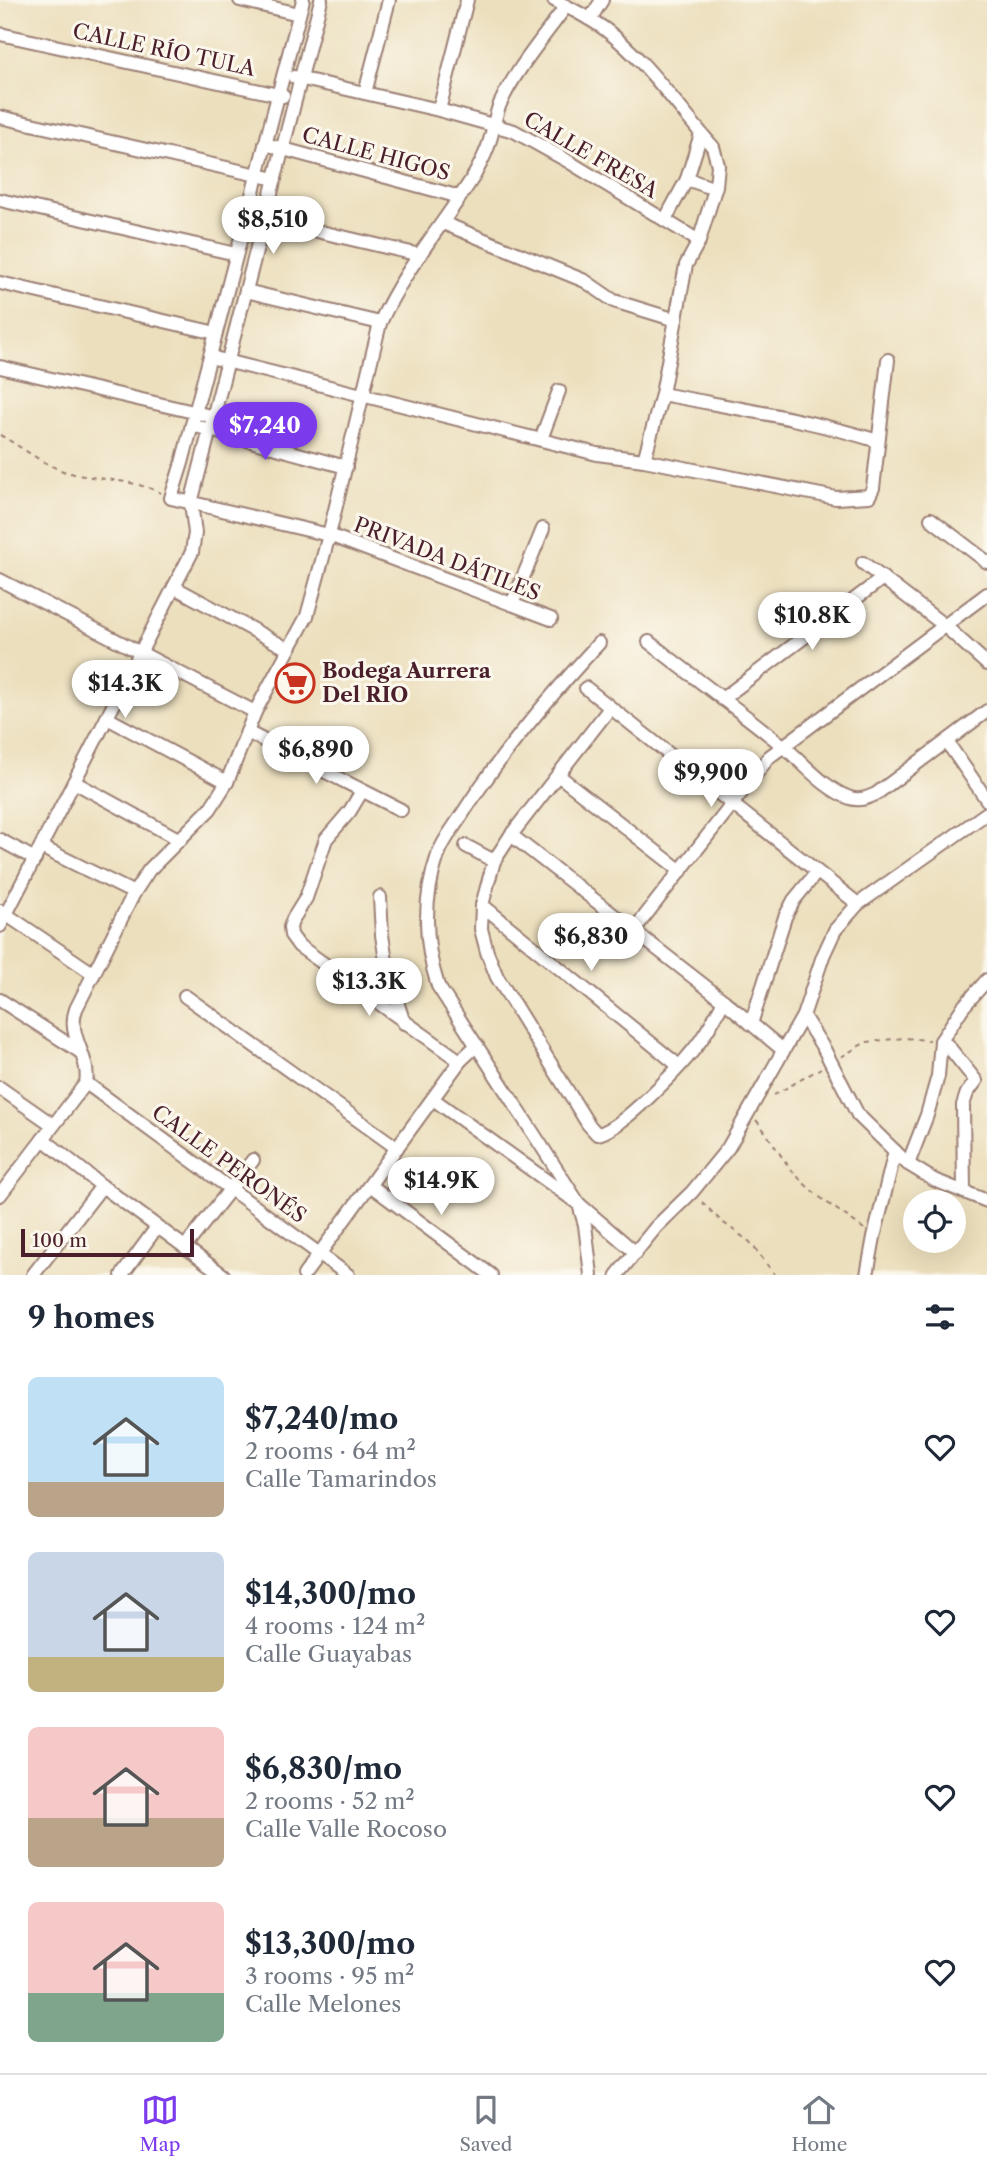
<!DOCTYPE html>
<meta charset="utf-8">
<style>
body{margin:0;font-family:"Libre Caslon Text",serif;background:#f2f2f3;color:#1f2937;height:100vh;display:flex;flex-direction:column;font-size:26px;white-space:nowrap}
*{box-sizing:border-box;margin:0}
p{font-size:23px;color:#747a83}
.icon{flex:none;width:38px;height:38px;fill:none;stroke:currentColor;stroke-width:2;stroke-linecap:round;stroke-linejoin:round}
.map{position:relative;height:1275px;overflow:hidden}
.sheet{display:flex;flex-direction:column;background:#fff;flex:1}
.sheet>*{flex:none}
.controls{position:absolute;left:903px;top:1190px;display:grid;gap:14px}
.controls a{display:grid;place-items:center;width:63px;height:63px;border-radius:50%;background:#fff;box-shadow:0 7px 28px #0002;font-size:35px}
.scale{position:absolute;left:21px;bottom:18px;width:173px;box-sizing:border-box;padding-left:7px;border:4px solid #4a1f2b;border-top:0;font-size:19px;line-height:24px;white-space:nowrap;color:#4a1f2b;-webkit-text-stroke:5px #fbf7ec;paint-order:stroke}
.price{position:absolute;translate:-50% -60px;padding:0 16px;border-radius:24px;background:#fff;color:#222;font-size:23px;line-height:46px;filter:drop-shadow(0 2px 4px #0008)}
.price::after{content:'';position:absolute;left:50%;top:42px;width:21px;height:16px;margin-left:-10px;background:inherit;clip-path:polygon(0 0,100% 0,50% 100%)}
.price.selected{background:#7c3aed;color:#fff}
ul{padding:0;list-style:none}
li{display:flex;align-items:center;gap:21px;height:175px;padding:0 28px}
li span{display:grid;place-items:center;flex:none;width:196px;height:140px;border-radius:10px;color:#555}
li>.icon{margin-inline-start:auto}
span .icon{width:84px;height:84px;fill:#fffc;stroke-width:1}
li b{font-size:30px}
h2{display:flex;justify-content:space-between;align-items:center;height:84px;padding:0 28px;font-size:30px}
.tab-bar{display:flex;justify-content:space-around;align-items:center;height:98px;border-top:2px solid #e0e1e3;background:#fff;font-size:19px;color:#747a83}
.tab-bar a{display:grid;justify-items:center;gap:4px}
.tab-bar .selected{color:#7c3aed}
.map>svg:first-child{display:block}
.lines{fill:none;stroke-linecap:round;stroke-linejoin:round}
.street-casing{stroke:#9b7f74;stroke-width:16}
.path{stroke:#9b7f74;stroke-width:2;stroke-dasharray:5 5;stroke-linecap:butt}
.street{stroke:#fff;stroke-width:12}
.labels{text-anchor:middle;stroke-width:6;stroke-linejoin:round;paint-order:stroke}
.street-label{font-size:21px;fill:#4a1f2b;stroke:#fbf7ec}
.poi-label{font-size:21px;font-weight:bold;fill:#4a1f2b;stroke:#fbf7ec;text-anchor:start}
</style>
<div class="map">
<svg width="987" height="1275" viewBox="0 0 987 1275">
<rect width="100%" height="100%" fill="#fbf7ec"/>
<filter id="ink" filterUnits="userSpaceOnUse"><feTurbulence type="fractalNoise" baseFrequency=".0143" numOctaves="2"/><feDisplacementMap in="SourceGraphic" scale="14" xChannelSelector="R" yChannelSelector="G"/><feConvolveMatrix kernelMatrix="1 2 1 2 8 2 1 2 1" color-interpolation-filters="sRGB"/></filter>
<filter id="wash" filterUnits="userSpaceOnUse"><feTurbulence type="fractalNoise" baseFrequency=".00686" numOctaves="4" result="noise"/><feDisplacementMap in="SourceGraphic" scale="28" xChannelSelector="R" yChannelSelector="G"/><feGaussianBlur stdDeviation="1.57" result="paint"/><feColorMatrix in="noise" values="0 0 0 0 0 0 0 0 0 0 0 0 0 0 0 0 0 1.4 0 .05"/><feComposite in="paint" operator="in"/></filter>
<g filter="url(#wash)">
<rect width="100%" height="100%" fill="#ecdfbd"/>
</g>
<g filter="url(#ink)">
<g class="lines">
<g class="street-casing">
<g id="street">
<polyline points="240,0 299,14"/>
<polyline points="303,0 182,463 171,498 329,535 551,619"/>
<path d="M 554,0 C 572,9 590,18 606,30 C 646,60 679,109 713,147 L 718,165 L 716,186 L 699,241 L 686,265 L 662,394 L 644,460"/>
<polyline points="590,19 602,0"/>
<polyline points="0,34 283,96"/>
<polyline points="294,77 439,110 514,131 566,160 699,241"/>
<polyline points="365,93 389,0"/>
<polyline points="439,110 467,0"/>
<polyline points="0,117 275,179"/>
<polyline points="265,144 460,197"/>
<polyline points="687,179 715,189"/>
<polyline points="0,200 236,254"/>
<polyline points="265,219 420,255"/>
<polyline points="665,220 687,179 701,134"/>
<polyline points="443,223 585,281 614,301 676,320"/>
<polyline points="0,283 216,333"/>
<polyline points="246,291 380,323"/>
<polyline points="210,357 597,454 644,460 836,498 869,496 873,488 888,360"/>
<polyline points="0,367 215,417"/>
<path d="M 662,394 C 734,408 808,419 878,441"/>
<polyline points="192,425 346,467"/>
<polyline points="541,439 559,391"/>
<polyline points="931,519 987,562"/>
<polyline points="863,563 945,626 987,664"/>
<polyline points="0,580 255,712"/>
<polyline points="174,587 288,649"/>
<polyline points="512,604 543,529"/>
<path d="M 649,642 C 693,677 739,710 782,745 C 803,762 824,789 850,798 C 860,801 867,798 876,794 L 987,711"/>
<polyline points="586,688 858,904"/>
<polyline points="722,699 883,578"/>
<path d="M 610,708 L 511,835 L 494,861 L 482,905 L 481,929 L 487,952 L 497,977 L 588,1124 L 597,1134 C 619,1132 680,1067 695,1048 C 707,1033 715,1017 724,1001"/>
<polyline points="107,718 227,782"/>
<polyline points="247,732 401,810"/>
<polyline points="947,742 987,800"/>
<polyline points="558,775 681,871"/>
<polyline points="74,782 180,840"/>
<polyline points="362,791 350,811 326,839 306,898 293,919 290,927 291,935 299,946 460,1061"/>
<polyline points="511,835 724,1001 783,1050"/>
<polyline points="0,840 35,859"/>
<polyline points="466,846 494,861"/>
<polyline points="41,847 134,893"/>
<polyline points="380,897 382,935 388,974 404,1023"/>
<polyline points="482,905 679,1066"/>
<polyline points="1,911 94,974"/>
<polyline points="0,926 192,552 195,533 191,503 321,0"/>
<polyline points="634,930 769,757 987,594"/>
<polyline points="185,996 397,1148"/>
<polyline points="0,1000 79,1051"/>
<polyline points="803,1016 824,1049 858,1115 908,1164 934,1180 987,1201"/>
<polyline points="751,1024 785,917 794,900 817,872"/>
<polyline points="941,1041 948,1046 976,1081 967,1093 963,1105 964,1192"/>
<polyline points="86,1083 348,1275"/>
<polyline points="0,1088 53,1125"/>
<polyline points="433,1099 579,1204 636,1253"/>
<polyline points="43,1139 102,1186 223,1275"/>
<polyline points="908,1164 927,1115 938,1076 941,1041 963,1007 987,980"/>
<polyline points="370,1185 491,1275"/>
<path d="M 0,1195 L 86,1083 C 91,1057 66,1036 76,1009 L 134,893 L 149,870 L 210,809 L 227,782 L 255,712 L 307,616 L 329,535 L 380,323 C 404,269 444,224 475,174 C 481,163 487,152 490,140 C 494,128 495,115 500,104 C 516,69 544,37 566,6"/>
<polyline points="185,1247 253,1160"/>
<polyline points="33,1275 102,1186"/>
<polyline points="122,1275 157,1227"/>
<polyline points="304,1275 460,1061 477,1045"/>
<path d="M 591,1275 L 585,1225 L 579,1204 L 438,986 C 424,943 423,898 438,855 C 443,840 455,826 463,813 C 502,752 550,696 599,643"/>
<polyline points="617,1275 656,1227 692,1192 728,1148 803,1016 823,956 835,930 858,904 987,813"/>
<polyline points="867,1275 874,1237 895,1151"/>
</g>
</g>
<g class="path">
<path d="M 0,435 C 22,447 42,464 66,472 C 99,481 130,478 161,493"/>
<polyline points="841,1057 866,1042 904,1038 929,1040"/>
<polyline points="774,1095 821,1068"/>
<path d="M 756,1120 C 772,1139 782,1161 799,1178 C 817,1198 843,1213 864,1229"/>
<polyline points="702,1202 721,1221 750,1242 775,1275"/>
</g>
<use href="#street" class="street"/>
</g>
</g>
<defs>
<g id="supermarket-ring" transform="scale(2.0125)"><circle r="9.5" fill="#fbf7ec" stroke="#c8321e" stroke-width="1.5"/><path d="M-6-5.5h2.5l.6 2H6L4.5 2H-2.5L-4.4-4H-6ZM-1.5 3.2a1.3 1.3 0 1 0 .1 0ZM3 3.2a1.3 1.3 0 1 0 .1 0Z" fill="#c8321e"/></g>
</defs>
<g fill-rule="evenodd">
<use href="#supermarket-ring" x="295" y="683"/>
</g>
<g class="labels">
<g class="street-label">
<text transform="translate(164 50) rotate(12)" y="7">CALLE RÍO TULA</text>
<text transform="translate(376 154) rotate(15)" y="7">CALLE HIGOS</text>
<text transform="translate(591 155) rotate(30)" y="7">CALLE FRESA</text>
<text transform="translate(447 559) rotate(21)" y="7">PRIVADA DÁTILES</text>
<text transform="translate(229 1164) rotate(36)" y="7">CALLE PERONÉS</text>
</g>
<g class="poi-label">
<text x="322" y="678">Bodega Aurrera<tspan x="322" dy="24">Del RIO</tspan></text>
</g>
</g>
</svg>
<div class="controls">
<a><svg class="icon" aria-label="locate" viewBox="0 0 24 24"><circle cx="12" cy="12" r="6"/><path d="M12 2v4M12 18v4M2 12h4M18 12h4"/></svg></a>
</div>
<div class="scale">100 m</div>
<b class="price" style="left:273px;top:256px">$8,510</b>
<b class="price selected" style="left:265px;top:462px">$7,240</b>
<b class="price" style="left:812px;top:652px">$10.8K</b>
<b class="price" style="left:125px;top:720px">$14.3K</b>
<b class="price" style="left:316px;top:786px">$6,890</b>
<b class="price" style="left:711px;top:809px">$9,900</b>
<b class="price" style="left:591px;top:973px">$6,830</b>
<b class="price" style="left:369px;top:1018px">$13.3K</b>
<b class="price" style="left:441px;top:1217px">$14.9K</b>
</div>
<section class="sheet">
<h2>9 homes<svg class="icon" aria-label="filters" viewBox="0 0 24 24"><path d="M4 7h16M4 17h16"/><circle cx="9" cy="7" r="2"/><circle cx="15" cy="17" r="2"/></svg></h2>
<ul>
<li><span style="background:linear-gradient(#bfe0f5 75%,#b9a48a 0)"><svg class="icon" aria-label="home" viewBox="0 0 24 24"><path d="M3 11l9-7 9 7M6 9v11h12V9"/></svg></span><div><b>$7,240/mo</b><p>2 rooms · 64 m²</p><p>Calle Tamarindos</p></div><svg class="icon" aria-label="heart" viewBox="0 0 24 24"><path d="M12 20l-8-8c-3-5 5-10 8-4 3-6 11-1 8 4z"/></svg></li>
<li><span style="background:linear-gradient(#c9d6e8 75%,#c2b280 0)"><svg class="icon" aria-label="home" viewBox="0 0 24 24"><path d="M3 11l9-7 9 7M6 9v11h12V9"/></svg></span><div><b>$14,300/mo</b><p>4 rooms · 124 m²</p><p>Calle Guayabas</p></div><svg class="icon" aria-label="heart" viewBox="0 0 24 24"><path d="M12 20l-8-8c-3-5 5-10 8-4 3-6 11-1 8 4z"/></svg></li>
<li><span style="background:linear-gradient(#f6c9c9 65%,#b9a48a 0)"><svg class="icon" aria-label="home" viewBox="0 0 24 24"><path d="M3 11l9-7 9 7M6 9v11h12V9"/></svg></span><div><b>$6,830/mo</b><p>2 rooms · 52 m²</p><p>Calle Valle Rocoso</p></div><svg class="icon" aria-label="heart" viewBox="0 0 24 24"><path d="M12 20l-8-8c-3-5 5-10 8-4 3-6 11-1 8 4z"/></svg></li>
<li><span style="background:linear-gradient(#f6c9c9 65%,#7fa58c 0)"><svg class="icon" aria-label="home" viewBox="0 0 24 24"><path d="M3 11l9-7 9 7M6 9v11h12V9"/></svg></span><div><b>$13,300/mo</b><p>3 rooms · 95 m²</p><p>Calle Melones</p></div><svg class="icon" aria-label="heart" viewBox="0 0 24 24"><path d="M12 20l-8-8c-3-5 5-10 8-4 3-6 11-1 8 4z"/></svg></li>
</ul>
</section>
<nav class="tab-bar">
<a class="selected"><svg class="icon" aria-label="map" viewBox="0 0 24 24"><path d="M3 6l6-2 6 2 6-2v14l-6 2-6-2-6 2zM9 4v14M15 6v14"/></svg>Map</a>
<a><svg class="icon" aria-label="saved" viewBox="0 0 24 24"><path d="M7 4h10v16l-5-4-5 4z"/></svg>Saved</a>
<a><svg class="icon" aria-label="home" viewBox="0 0 24 24"><path d="M3 11l9-7 9 7M6 9v11h12V9"/></svg>Home</a>
</nav>
